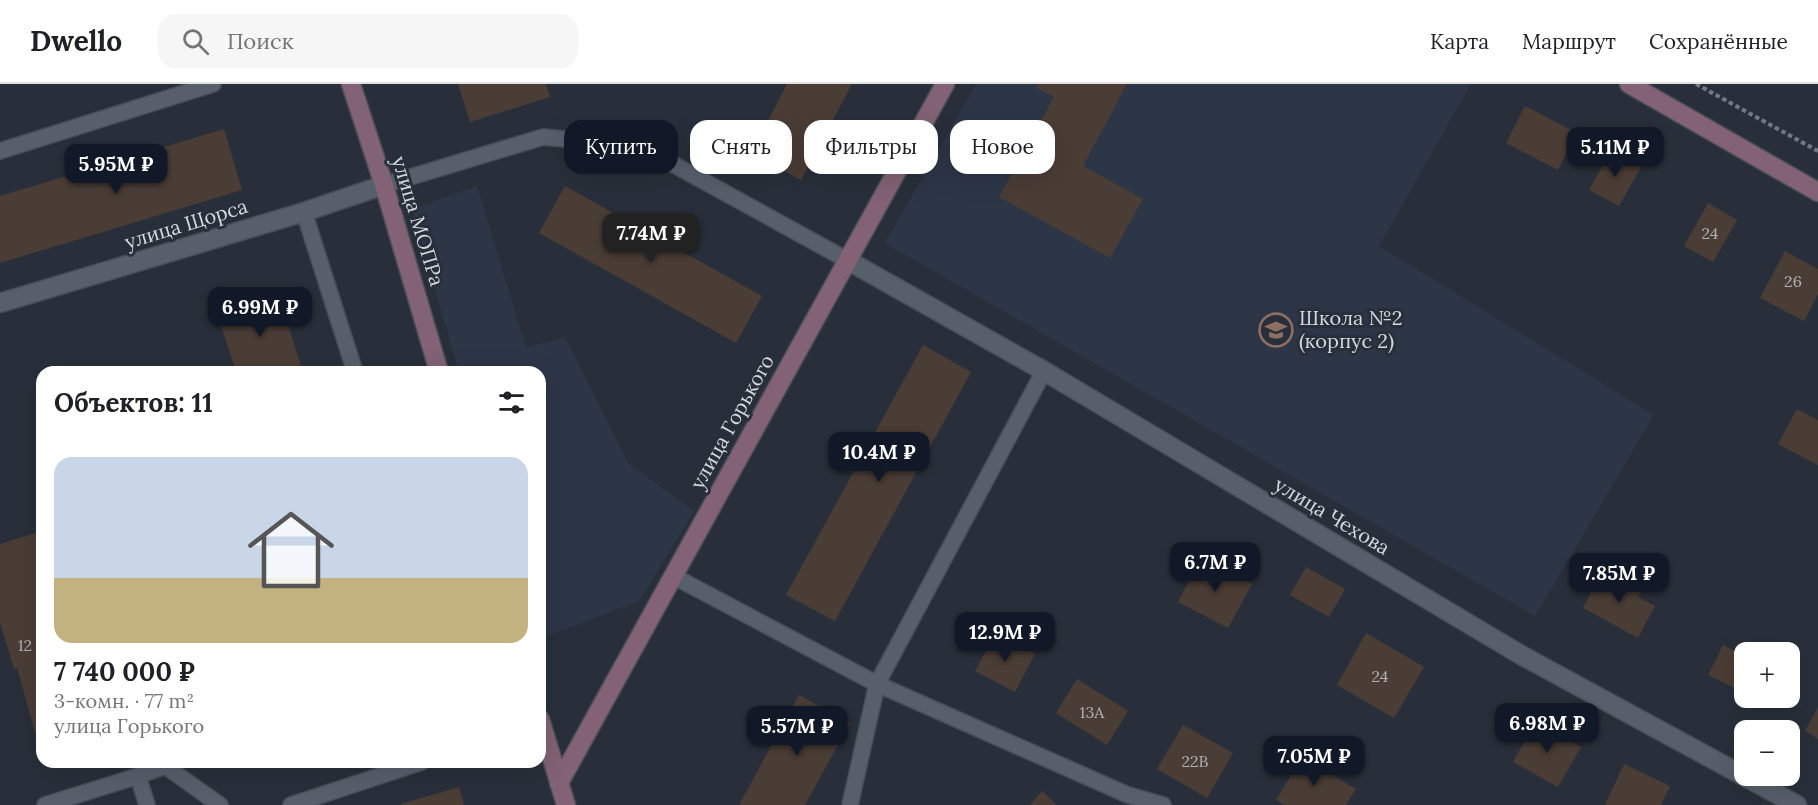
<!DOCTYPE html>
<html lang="ru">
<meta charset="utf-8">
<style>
body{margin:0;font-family:Lora,serif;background:#f6f6f6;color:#202124;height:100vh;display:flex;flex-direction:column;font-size:22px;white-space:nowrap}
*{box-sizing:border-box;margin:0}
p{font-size:20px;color:#757577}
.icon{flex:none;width:33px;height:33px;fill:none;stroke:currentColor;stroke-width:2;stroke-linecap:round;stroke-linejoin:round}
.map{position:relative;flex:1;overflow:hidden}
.drawer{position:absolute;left:36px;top:282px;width:510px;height:402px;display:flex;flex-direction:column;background:#fff;border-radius:18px;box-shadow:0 6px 24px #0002}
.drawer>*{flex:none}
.top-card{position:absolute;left:564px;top:36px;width:570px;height:54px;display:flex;gap:12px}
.fabs{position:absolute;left:1734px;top:558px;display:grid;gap:12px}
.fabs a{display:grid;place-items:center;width:66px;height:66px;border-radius:12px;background:#fff;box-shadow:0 6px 24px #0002;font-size:30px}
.price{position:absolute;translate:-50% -51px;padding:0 14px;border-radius:12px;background:#111827;color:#fff;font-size:20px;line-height:39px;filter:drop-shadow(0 2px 3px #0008)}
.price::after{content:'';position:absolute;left:50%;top:36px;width:18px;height:14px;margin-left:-9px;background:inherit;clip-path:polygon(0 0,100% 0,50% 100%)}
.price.selected{background:#222;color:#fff}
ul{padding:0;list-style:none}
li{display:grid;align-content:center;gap:12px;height:318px;padding:0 18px}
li+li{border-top:2px solid #e0e0e0}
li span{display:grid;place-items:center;height:186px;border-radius:18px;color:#555}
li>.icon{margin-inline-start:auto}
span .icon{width:108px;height:108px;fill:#fffc;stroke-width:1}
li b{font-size:26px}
h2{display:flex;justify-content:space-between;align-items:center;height:72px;padding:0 18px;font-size:26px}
.tag{padding:0 21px;border-radius:18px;background:#fff;box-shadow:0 6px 24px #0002;font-size:21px;line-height:54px}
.tag.selected{background:#111827;color:#fff}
header{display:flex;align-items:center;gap:36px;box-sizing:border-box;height:84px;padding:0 30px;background:#fff;border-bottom:2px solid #e0e0e0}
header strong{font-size:28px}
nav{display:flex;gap:33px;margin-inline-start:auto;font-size:21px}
.search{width:420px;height:54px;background:#f6f6f6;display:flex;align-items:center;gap:15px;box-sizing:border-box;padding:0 21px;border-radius:18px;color:#757577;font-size:22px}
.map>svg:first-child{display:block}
.built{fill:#2d3647}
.building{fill:#4a3d36}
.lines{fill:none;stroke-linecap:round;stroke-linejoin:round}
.lane-casing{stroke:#484d56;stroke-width:18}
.street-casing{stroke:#484d56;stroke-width:21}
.secondary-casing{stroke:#484d56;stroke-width:21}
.path{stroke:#737982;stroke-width:4;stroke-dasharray:4.5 3;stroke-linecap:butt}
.lane{stroke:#575f6b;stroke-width:15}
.street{stroke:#575f6b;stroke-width:18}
.secondary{stroke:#826274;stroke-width:18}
.labels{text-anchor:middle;stroke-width:6;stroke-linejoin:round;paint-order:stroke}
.number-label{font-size:16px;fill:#b2b1b5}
.street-label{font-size:20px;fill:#d4d8df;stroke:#292f3a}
.poi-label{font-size:20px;fill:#d4d8df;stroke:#292f3a;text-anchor:start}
</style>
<header>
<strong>Dwello</strong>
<div class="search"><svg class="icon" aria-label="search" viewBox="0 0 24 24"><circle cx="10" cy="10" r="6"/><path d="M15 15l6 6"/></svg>Поиск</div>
<nav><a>Карта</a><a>Маршрут</a><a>Сохранённые</a></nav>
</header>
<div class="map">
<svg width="1818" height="721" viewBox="0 0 1818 721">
<rect width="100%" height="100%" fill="#292f3a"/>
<g class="built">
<polygon points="976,0 1471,0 1379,162 1654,331 1535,532 885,159"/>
<polygon points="477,102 526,264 565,253 628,379 694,427 639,517 540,555 540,288 459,288 412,125"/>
</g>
<g class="building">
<polygon points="458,0 546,0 550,13 470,38"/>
<polygon points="787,0 852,0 801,96 751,69"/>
<polygon points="1038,0 1127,0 1083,82 1143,115 1110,174 999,113 1054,13 1036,3"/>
<polygon points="1525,22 1577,49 1558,86 1506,59"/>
<polygon points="224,45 242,106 0,179 0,112"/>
<polygon points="1611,67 1641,83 1619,122 1589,106"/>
<polygon points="565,102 762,212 736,259 539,149"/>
<polygon points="1708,119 1737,136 1713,178 1684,162"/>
<polygon points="1785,167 1818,185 1818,210 1804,237 1760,214"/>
<polygon points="278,210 303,288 236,288 217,229"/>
<polygon points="923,261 971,288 835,537 786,511"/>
<polygon points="1797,325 1818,336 1818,381 1778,360"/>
<polygon points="42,447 42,669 41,669 17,584 14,585 0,538 0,460"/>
<polygon points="1202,473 1252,500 1228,544 1178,518"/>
<polygon points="1306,483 1345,505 1329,533 1290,511"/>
<polygon points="1603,485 1642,506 1638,513 1655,522 1638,554 1583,524"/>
<polygon points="996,549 1035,570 1015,608 975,587"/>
<polygon points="1366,549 1424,583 1394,634 1337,601"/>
<polygon points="1723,561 1744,572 1744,609 1708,591"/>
<polygon points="1077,595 1128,627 1107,661 1056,629"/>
<polygon points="799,611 850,639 805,721 739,721"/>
<polygon points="1818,623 1818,655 1805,647"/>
<polygon points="1535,638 1581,663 1558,703 1513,678"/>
<polygon points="1183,641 1233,669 1207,714 1157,685"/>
<polygon points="1302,673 1356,705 1346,721 1284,721 1276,716"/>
<polygon points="1624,680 1670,702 1661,721 1605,721"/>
<polygon points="459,703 464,721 401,721 401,720"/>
<polygon points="1042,707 1057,721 1030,721"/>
</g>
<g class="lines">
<g class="lane-casing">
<g id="lane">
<polyline points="0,67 213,0"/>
<polyline points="384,101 543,53 640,62 847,176"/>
<polyline points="304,128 355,288"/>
<polyline points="673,492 877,600 1128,711 1163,721"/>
<polyline points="138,692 165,682 220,721"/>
<polyline points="45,721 138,692 147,721"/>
<polyline points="291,721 422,678"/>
<polyline points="850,721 877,600 1044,287"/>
</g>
</g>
<g class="street-casing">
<g id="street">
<polyline points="847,176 1044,287 1521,571 1797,721"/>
<polyline points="0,219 304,128 384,101"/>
</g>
</g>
<g class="secondary-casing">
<g id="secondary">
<polyline points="351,0 384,101 439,288"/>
<polyline points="1629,0 1818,108"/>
<polyline points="540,635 566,721"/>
<polyline points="559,699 945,0"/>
</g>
</g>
<polyline class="path" points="1696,0 1818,67"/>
<use href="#lane" class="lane"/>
<use href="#street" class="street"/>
<use href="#secondary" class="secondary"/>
</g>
<defs>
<g id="school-ring" transform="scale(1.725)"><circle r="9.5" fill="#292f3a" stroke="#8d6e63" stroke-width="1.5"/><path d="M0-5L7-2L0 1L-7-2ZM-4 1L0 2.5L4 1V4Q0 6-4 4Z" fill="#8d6e63"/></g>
</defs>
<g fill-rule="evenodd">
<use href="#school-ring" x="1276" y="246"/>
</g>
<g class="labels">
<g class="number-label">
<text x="1710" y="155">24</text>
<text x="1793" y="203">26</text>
<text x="25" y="567">12</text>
<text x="1380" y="598">24</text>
<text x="1092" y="634">13А</text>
<text x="1195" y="683">22В</text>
</g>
<g class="street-label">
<text transform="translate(418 137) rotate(73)" y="7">улица МОПРа</text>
<text transform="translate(186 140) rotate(-17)" y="7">улица Щорса</text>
<text transform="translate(732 338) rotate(-61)" y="7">улица Горького</text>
<text transform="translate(1332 432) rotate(31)" y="7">улица Чехова</text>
</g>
<g class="poi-label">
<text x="1299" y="241">Школа №2<tspan x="1299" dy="23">(корпус 2)</tspan></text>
</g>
</g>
</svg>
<div class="fabs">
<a>+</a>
<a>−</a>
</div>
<b class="price" style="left:1615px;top:94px">5.11M ₽</b>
<b class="price" style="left:116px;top:111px">5.95M ₽</b>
<b class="price selected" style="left:651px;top:180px">7.74M ₽</b>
<b class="price" style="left:260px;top:254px">6.99M ₽</b>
<b class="price" style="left:879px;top:399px">10.4M ₽</b>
<b class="price" style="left:1215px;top:509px">6.7M ₽</b>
<b class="price" style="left:1619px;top:520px">7.85M ₽</b>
<b class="price" style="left:1005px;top:579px">12.9M ₽</b>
<b class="price" style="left:1547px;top:670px">6.98M ₽</b>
<b class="price" style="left:797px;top:673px">5.57M ₽</b>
<b class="price" style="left:1314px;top:703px">7.05M ₽</b>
<div class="top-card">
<a class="tag selected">Купить</a>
<a class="tag">Снять</a>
<a class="tag">Фильтры</a>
<a class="tag">Новое</a>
</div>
<section class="drawer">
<h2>Объектов: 11<svg class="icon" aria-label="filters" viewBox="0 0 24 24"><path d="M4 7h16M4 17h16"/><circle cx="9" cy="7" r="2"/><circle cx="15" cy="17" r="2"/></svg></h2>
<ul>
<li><span style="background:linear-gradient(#c9d6e8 65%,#c2b280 0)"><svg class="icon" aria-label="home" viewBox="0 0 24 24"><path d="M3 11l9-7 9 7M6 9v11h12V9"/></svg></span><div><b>7 740 000 ₽</b><p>3-комн. · 77 m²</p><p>улица Горького</p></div></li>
</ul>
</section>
</div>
